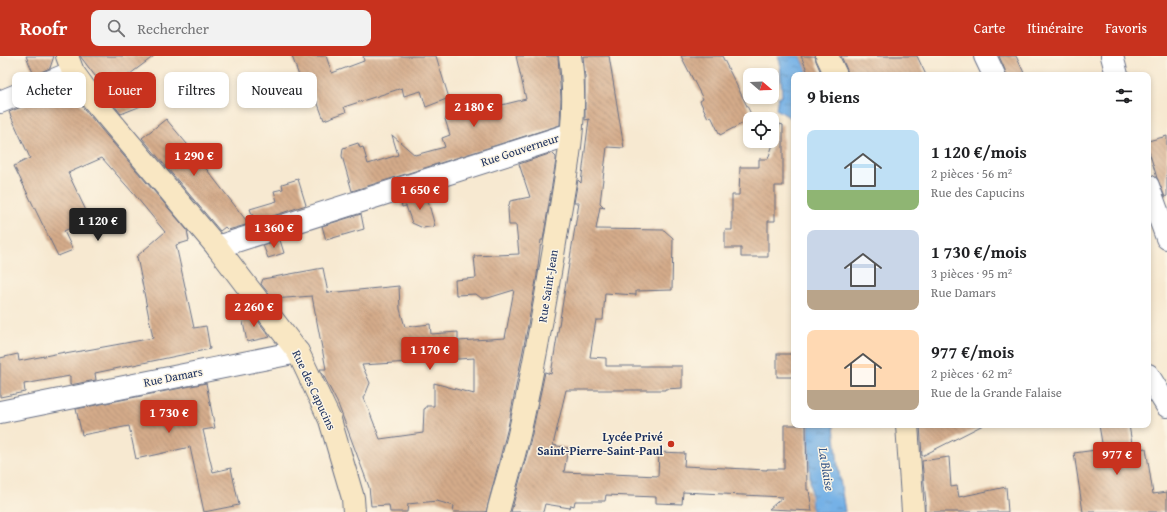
<!DOCTYPE html>
<html lang="fr">
<meta charset="utf-8">
<style>
body{margin:0;font-family:"Gentium Book Plus",serif;background:#f2f2f2;color:#202124;height:100vh;display:flex;flex-direction:column;font-size:15px;white-space:nowrap}
*{box-sizing:border-box;margin:0}
p{font-size:13px;color:#757577}
.icon{flex:none;width:22px;height:22px;fill:none;stroke:currentColor;stroke-width:2;stroke-linecap:round;stroke-linejoin:round}
.map{position:relative;flex:1;overflow:hidden}
.details{position:absolute;left:791px;top:16px;width:360px;height:356px;display:flex;flex-direction:column;background:#fff;border-radius:8px;box-shadow:0 2px 6px #0003}
.details>*{flex:none}
.top-card{position:absolute;left:12px;top:16px;width:380px;height:36px;display:flex;gap:8px}
.needle{width:26px;rotate:109deg}
.buttons{position:absolute;left:743px;top:12px;display:grid;gap:8px}
.buttons a{display:grid;place-items:center;width:36px;height:36px;border-radius:8px;background:#fff;box-shadow:0 2px 6px #0003;font-size:20px}
.price{position:absolute;translate:-50% -34px;padding:0 9px;border-radius:4px;background:#c8321e;color:#fff;font-size:13px;line-height:26px;filter:drop-shadow(0 1px 2px #0008)}
.price::after{content:'';position:absolute;left:50%;top:24px;width:12px;height:9px;margin-left:-6px;background:inherit;clip-path:polygon(0 0,100% 0,50% 100%)}
.price.current{background:#222;color:#fff}
ul{padding:0;list-style:none}
li{display:flex;align-items:center;gap:12px;height:100px;padding:0 16px}
li span{display:grid;place-items:center;flex:none;width:112px;height:80px;border-radius:8px;color:#555}
li>.icon{margin-inline-start:auto}
span .icon{width:48px;height:48px;fill:#fffc;stroke-width:1}
li b{font-size:17px}
h2{display:flex;justify-content:space-between;align-items:center;height:48px;padding:0 16px;font-size:17px}
.pill{padding:0 14px;border-radius:8px;background:#fff;box-shadow:0 2px 6px #0003;font-size:14px;line-height:36px}
.pill.current{background:#c8321e;color:#fff}
header{display:flex;align-items:center;gap:24px;box-sizing:border-box;height:56px;padding:0 20px;background:#c8321e;color:#fff}
header strong{font-size:19px}
nav{display:flex;gap:22px;margin-inline-start:auto;font-size:14px}
.search{width:280px;height:36px;background:#f2f2f2;display:flex;align-items:center;gap:10px;box-sizing:border-box;padding:0 14px;border-radius:8px;color:#757577;font-size:15px}
.map>svg:first-child{display:block}
.water{fill:url(#water-ripples);stroke:#4870a2}
.building{fill:url(#building-back-hatch);fill-rule:evenodd}
.lines{fill:none;stroke-linecap:round;stroke-linejoin:round}
.street-casing{stroke:#687086;stroke-width:24}
.secondary-casing{stroke:#687086;stroke-width:24}
.street{stroke:#fff;stroke-width:22}
.secondary{stroke:#f9e7c3;stroke-width:22}
.poi-dot{fill:#c8321e;stroke:#fcf5e5;stroke-width:1.5}
.labels{text-anchor:middle;stroke-width:3;stroke-linejoin:round;paint-order:stroke}
.street-label{font-size:12px;fill:#1b2f5e;stroke:#fcf5e5}
.poi-label{font-size:12px;font-weight:bold;fill:#1b2f5e;stroke:#fcf5e5;text-anchor:end}
.water-label{font-size:13px;font-style:italic;fill:#365687;stroke:#fcf5e5}
</style>
<header>
<strong>Roofr</strong>
<div class="search"><svg class="icon" aria-label="search" viewBox="0 0 24 24"><circle cx="10" cy="10" r="6"/><path d="M15 15l6 6"/></svg>Rechercher</div>
<nav><a>Carte</a><a>Itinéraire</a><a>Favoris</a></nav>
</header>
<div class="map">
<svg width="1167" height="456" viewBox="0 0 1167 456">
<defs>
<pattern id="water-ripples" width="26" height="14" patternUnits="userSpaceOnUse"><rect width="26" height="14" fill="#74b1e6"/><path d="M2 4q2-2 4 0t4 0M15 11q2-2 4 0t4 0" fill="none" stroke="#5e90be"/></pattern>
<pattern id="building-back-hatch" width="6" height="6" patternUnits="userSpaceOnUse"><rect width="6" height="6" fill="#d4ab8a"/><path d="M-1 5l2 2M0 0l6 6M5-1l2 2" fill="none" stroke="#ab8c74"/></pattern>
</defs>
<rect width="100%" height="100%" fill="#fcf5e5"/>
<filter id="ink" filterUnits="userSpaceOnUse"><feTurbulence type="fractalNoise" baseFrequency=".025" numOctaves="2"/><feDisplacementMap in="SourceGraphic" scale="8" xChannelSelector="R" yChannelSelector="G"/><feConvolveMatrix kernelMatrix="1 2 1 2 8 2 1 2 1" color-interpolation-filters="sRGB"/></filter>
<filter id="wash" filterUnits="userSpaceOnUse"><feTurbulence type="fractalNoise" baseFrequency=".012" numOctaves="4" result="noise"/><feDisplacementMap in="SourceGraphic" scale="16" xChannelSelector="R" yChannelSelector="G"/><feGaussianBlur stdDeviation="0.9" result="paint"/><feColorMatrix in="noise" values="0 0 0 0 0 0 0 0 0 0 0 0 0 0 0 0 0 1.4 0 .05"/><feComposite in="paint" operator="in"/></filter>
<g filter="url(#wash)">
<rect width="100%" height="100%" fill="#f7e9d1"/>
<g class="water">
<polygon points="778,0 801,0 809,19 794,19 794,64 776,53 778,41 782,40 780,5"/>
<polygon points="809,369 834,369 838,410 845,456 812,456 809,407"/>
</g>
<g id="blocks">
<g class="building">
<polygon points="26,0 54,0 50,12 34,19"/>
<polygon points="80,0 154,0 126,21 146,48 121,58 110,44 114,45"/>
<polygon points="292,0 326,0 332,17 364,5 363,0 436,0 449,42 426,51 421,35 404,40 402,32 344,51 346,56 324,64 314,37 306,40"/>
<polygon points="516,0 558,0 561,42 560,69 352,135 342,100 343,92 358,87 360,92 363,91 368,108 398,99 392,79 415,99 445,91 442,82 450,79 445,63 526,43"/>
<polygon points="583,0 609,0 624,92 607,91 600,147 605,152 600,151 596,173 664,174 673,182 672,234 636,235 636,239 605,237 603,264 596,264 590,301 606,302 606,310 682,310 682,332 665,333 665,334 566,334 553,389 568,392 564,416 658,420 659,396 685,397 684,410 767,414 767,413 784,413 784,369 806,369 807,434 809,434 812,455 769,453 783,441 683,436 682,448 656,447 656,441 606,439 605,445 575,445 574,450 571,449 570,452 545,448 543,456 511,456 530,387 545,316 551,318 579,147 574,147 578,124 581,127 589,63 585,64 585,21"/>
<polygon points="681,0 722,0 753,62 720,79 711,60 708,62 700,45 703,43"/>
<polygon points="801,0 815,0 816,5 822,19 809,19"/>
<polygon points="841,0 917,0 926,19 848,19 847,14"/>
<polygon points="999,0 1016,0 1025,19 1006,19 1005,14"/>
<polygon points="65,33 71,34 84,53 187,174 189,185 176,189 194,272 206,270 210,293 95,317 96,324 70,329 70,320 24,328 25,336 0,341 0,302 18,298 19,305 65,296 65,298 153,282 137,201 136,201 165,176 133,137 102,102 68,117 90,163 64,175 73,194 58,200 14,110 30,102 9,56"/>
<polygon points="166,63 187,88 249,168 228,174 225,171 220,175 142,82"/>
<polygon points="780,68 783,69 783,130 775,130 775,165 768,165 768,201 741,201 741,192 725,192 725,174 732,174 732,139 739,139 740,111 759,111 759,103 768,103"/>
<polygon points="1167,80 1167,140 1165,141 1157,122 1148,92 1148,85"/>
<path d="M 552,97 L 556,101 L 556,104 L 543,184 L 541,184 L 537,219 L 528,269 L 508,371 L 486,456 L 453,456 L 454,450 L 437,445 L 408,448 L 407,456 L 390,456 L 389,449 L 371,450 L 369,431 L 347,372 L 338,348 L 320,313 L 326,313 L 312,240 L 273,243 L 261,228 L 263,223 L 323,212 L 328,237 L 399,230 L 400,253 L 405,271 L 430,268 L 431,278 L 458,276 L 458,285 L 505,282 L 514,234 L 488,242 L 481,242 L 476,238 L 456,239 L 455,224 L 476,222 L 474,200 L 519,198 L 516,169 L 509,169 L 508,153 L 510,145 L 530,141 L 519,108 ZM 474,302 L 474,338 L 434,327 L 434,350 L 426,350 L 426,352 L 424,353 L 423,377 L 380,383 L 364,342 L 370,327 L 362,309 Z"/>
<polygon points="298,123 306,149 255,166 250,153 277,145 274,135 283,133 282,128"/>
<polygon points="426,138 435,170 423,172 412,167 406,150 402,151 401,146"/>
<polygon points="361,158 364,173 326,184 322,170"/>
<polygon points="280,184 284,197 268,202 263,189"/>
<polygon points="249,253 270,281 247,286 243,266"/>
<rect x="777" y="298" width="17" height="23"/>
<polygon points="206,327 215,372 203,374 213,416 231,412 239,449 204,456 190,391 136,403 129,370 82,379 76,353"/>
<polygon points="920,369 983,369 922,400"/>
<polygon points="1099,369 1129,369 1133,394 1146,392 1153,438 1167,436 1167,456 1083,456 1074,397 1103,393"/>
<polygon points="949,401 951,431 957,430 959,441 1006,431 1008,456 925,456 925,448 926,448 922,405"/>
</g>
</g>
</g>
<g filter="url(#ink)">
<use href="#blocks" fill-opacity="0" stroke="#687086" stroke-width="1"/>
<g class="lines">
<g class="street-casing">
<g id="street">
<polyline points="985,0 994,19"/>
<polyline points="1112,0 1117,19"/>
<polyline points="0,46 73,16"/>
<polyline points="1148,130 1167,182"/>
<polyline points="217,191 571,78"/>
<polyline points="1148,319 1167,350"/>
<polyline points="0,356 298,296"/>
</g>
</g>
<g class="secondary-casing">
<g id="secondary">
<polyline points="67,0 73,16 94,45 217,191 246,229 298,296 330,364 353,442 354,456"/>
<polyline points="827,0 836,19"/>
<polyline points="907,369 913,456"/>
<path d="M 498,456 C 505,429 514,402 520,374 C 535,306 547,237 558,168 C 567,113 579,56 570,0"/>
</g>
</g>
<use href="#street" class="street"/>
<use href="#secondary" class="secondary"/>
</g>
</g>
<circle class="poi-dot" cx="671" cy="388" r="4"/>
<g class="labels">
<g class="street-label">
<text transform="translate(520 94) rotate(-18)" y="4">Rue Gouverneur</text>
<text transform="translate(548 230) rotate(-81)" y="4">Rue Saint-Jean</text>
<text transform="translate(173 321) rotate(-11)" y="4">Rue Damars</text>
<text transform="translate(314 334) rotate(65)" y="4">Rue des Capucins</text>
</g>
<g class="poi-label">
<text x="663" y="385">Lycée Privé<tspan x="663" dy="14">Saint-Pierre-Saint-Paul</tspan></text>
</g>
<g class="water-label">
<text transform="translate(827 413) rotate(81)" y="5">La Blaise</text>
</g>
</g>
</svg>
<div class="buttons">
<a><svg class="needle" viewBox="-14 -14 28 28"><path d="M0-13l5 13h-10z" fill="#e53935"/><path d="M0 13l5-13h-10z" fill="#757577"/></svg></a>
<a><svg class="icon" aria-label="locate" viewBox="0 0 24 24"><circle cx="12" cy="12" r="6"/><path d="M12 2v4M12 18v4M2 12h4M18 12h4"/></svg></a>
</div>
<b class="price" style="left:474px;top:72px">2 180 €</b>
<b class="price" style="left:194px;top:121px">1 290 €</b>
<b class="price" style="left:420px;top:155px">1 650 €</b>
<b class="price current" style="left:98px;top:186px">1 120 €</b>
<b class="price" style="left:274px;top:193px">1 360 €</b>
<b class="price" style="left:254px;top:272px">2 260 €</b>
<b class="price" style="left:430px;top:315px">1 170 €</b>
<b class="price" style="left:169px;top:378px">1 730 €</b>
<b class="price" style="left:1117px;top:420px">977 €</b>
<div class="top-card">
<a class="pill">Acheter</a>
<a class="pill current">Louer</a>
<a class="pill">Filtres</a>
<a class="pill">Nouveau</a>
</div>
<section class="details">
<h2>9 biens<svg class="icon" aria-label="filters" viewBox="0 0 24 24"><path d="M4 7h16M4 17h16"/><circle cx="9" cy="7" r="2"/><circle cx="15" cy="17" r="2"/></svg></h2>
<ul>
<li><span style="background:linear-gradient(#bfe0f5 75%,#8fb573 0)"><svg class="icon" aria-label="home" viewBox="0 0 24 24"><path d="M3 11l9-7 9 7M6 9v11h12V9"/></svg></span><div><b>1 120 €/mois</b><p>2 pièces · 56 m²</p><p>Rue des Capucins</p></div></li>
<li><span style="background:linear-gradient(#c9d6e8 75%,#b9a48a 0)"><svg class="icon" aria-label="home" viewBox="0 0 24 24"><path d="M3 11l9-7 9 7M6 9v11h12V9"/></svg></span><div><b>1 730 €/mois</b><p>3 pièces · 95 m²</p><p>Rue Damars</p></div></li>
<li><span style="background:linear-gradient(#ffd9b3 75%,#b9a48a 0)"><svg class="icon" aria-label="home" viewBox="0 0 24 24"><path d="M3 11l9-7 9 7M6 9v11h12V9"/></svg></span><div><b>977 €/mois</b><p>2 pièces · 62 m²</p><p>Rue de la Grande Falaise</p></div></li>
</ul>
</section>
</div>
